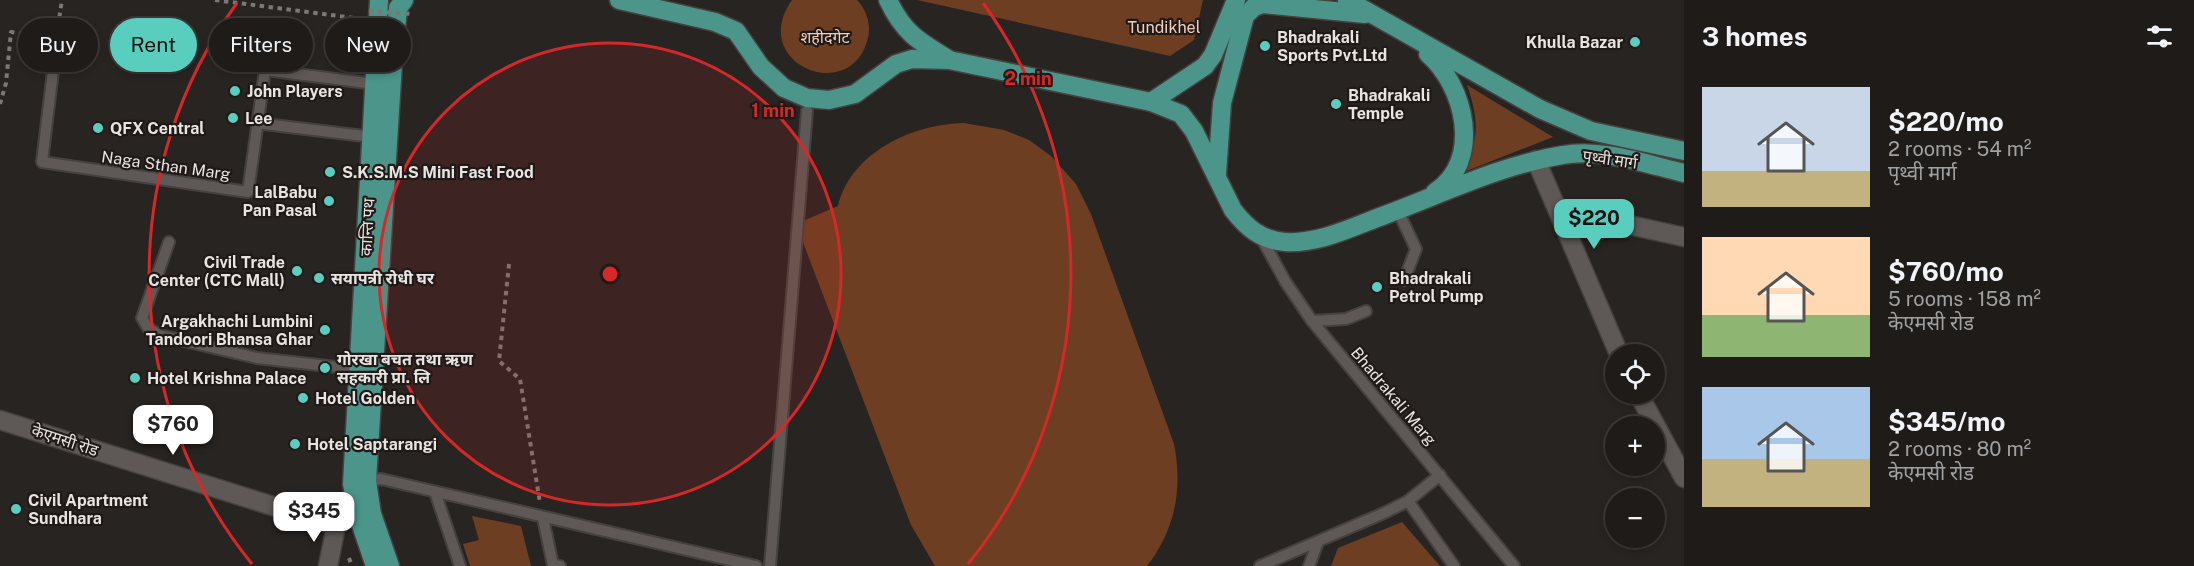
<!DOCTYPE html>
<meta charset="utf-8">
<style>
body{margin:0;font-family:"Public Sans","Noto Sans Devanagari",sans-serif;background:#2b2826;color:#f1f3f6;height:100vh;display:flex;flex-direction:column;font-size:22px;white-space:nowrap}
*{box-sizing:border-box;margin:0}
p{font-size:20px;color:#a1a1a2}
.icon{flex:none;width:33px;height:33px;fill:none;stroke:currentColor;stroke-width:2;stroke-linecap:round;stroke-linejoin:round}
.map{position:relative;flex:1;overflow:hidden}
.drawer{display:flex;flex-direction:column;background:#1e1b19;width:510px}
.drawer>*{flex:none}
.banner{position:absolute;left:18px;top:18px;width:570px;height:54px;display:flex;gap:12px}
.tools{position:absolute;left:1605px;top:344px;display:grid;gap:12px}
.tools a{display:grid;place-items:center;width:60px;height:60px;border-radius:50%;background:#1e1b19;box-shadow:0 3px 9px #0003,0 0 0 2px #3c3938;font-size:30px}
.price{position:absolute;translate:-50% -51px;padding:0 14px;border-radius:12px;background:#fff;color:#222;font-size:20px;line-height:39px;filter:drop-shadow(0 2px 3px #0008)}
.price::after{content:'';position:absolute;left:50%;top:36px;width:18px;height:14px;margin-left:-9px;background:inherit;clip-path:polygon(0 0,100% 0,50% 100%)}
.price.on{background:#59cebf;color:#111}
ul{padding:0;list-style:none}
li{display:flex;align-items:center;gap:18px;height:150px;padding:0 18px}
li span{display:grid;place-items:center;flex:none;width:168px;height:120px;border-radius:0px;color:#555}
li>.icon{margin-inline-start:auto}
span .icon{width:72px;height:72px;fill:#fffc;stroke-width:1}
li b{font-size:26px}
h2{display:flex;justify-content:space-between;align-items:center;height:72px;padding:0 18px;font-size:26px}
.tag{padding:0 21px;border-radius:27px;background:#1e1b19;box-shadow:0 3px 9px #0003,0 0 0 2px #3c3938;font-size:21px;line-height:54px}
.tag.on{background:#59cebf;color:#111}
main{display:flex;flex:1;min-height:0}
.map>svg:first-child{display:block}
.green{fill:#6e3e23}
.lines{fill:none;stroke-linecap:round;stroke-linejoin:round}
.lane-casing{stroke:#44413f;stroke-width:14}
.street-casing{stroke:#44413f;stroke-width:21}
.secondary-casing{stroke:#44413f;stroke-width:21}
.primary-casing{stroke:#44413f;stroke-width:21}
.path{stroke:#7b7875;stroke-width:4;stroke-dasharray:4.5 4.5;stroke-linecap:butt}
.lane{stroke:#5e5956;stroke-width:10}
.street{stroke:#5e5956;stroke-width:18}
.secondary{stroke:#5e5956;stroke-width:18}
.primary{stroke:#4b958b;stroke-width:18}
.path-bridge{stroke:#7b7875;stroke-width:4;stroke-dasharray:4.5 4.5;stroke-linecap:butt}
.ring{fill:none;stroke:#d62828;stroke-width:3}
.poi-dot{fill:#59cebf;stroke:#1f1a18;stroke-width:2}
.labels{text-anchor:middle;stroke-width:4.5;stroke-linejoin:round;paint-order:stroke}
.park-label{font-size:16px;fill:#f3ceba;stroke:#1f1a18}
.poi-label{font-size:16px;font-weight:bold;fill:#e7e4e2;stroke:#1f1a18;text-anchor:start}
.street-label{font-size:16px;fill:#e7e4e2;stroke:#1f1a18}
.centre{fill:#d62828;stroke:#1f1a18;stroke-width:3}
.ring-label{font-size:18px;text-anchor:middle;font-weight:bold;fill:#d62828;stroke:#1f1a18;stroke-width:4.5;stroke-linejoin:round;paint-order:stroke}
</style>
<main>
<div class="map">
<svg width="1684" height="566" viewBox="0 0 1684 566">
<rect width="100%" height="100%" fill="#282421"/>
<g class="green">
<path d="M 792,0 L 857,0 C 867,10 871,25 868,38 C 851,107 747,63 792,0 Z"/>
<polygon points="917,0 1203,0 1194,40 1170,56"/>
<path d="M 1467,85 L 1553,137 L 1464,172 C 1479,138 1479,120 1467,85 Z"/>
<path d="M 964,123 L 1004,130 L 1029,140 L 1051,156 L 1076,184 L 1091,214 L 1174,444 C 1183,489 1175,530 1147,566 L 935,566 L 911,525 L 796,224 L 838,206 C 851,152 913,124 964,123 Z"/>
<polygon points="472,516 521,526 531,566 470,566 463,544 479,540"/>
<polygon points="1402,522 1440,566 1331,566 1338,548"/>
</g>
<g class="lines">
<g class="lane-casing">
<g id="lane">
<polyline points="57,38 42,162 248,192 265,70 375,84"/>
<polyline points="256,123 372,137"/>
<polyline points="1398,211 1416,249 1404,280"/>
<polyline points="1261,237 1285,281 1312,321 1514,566"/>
<polyline points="169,242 142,318 148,328 159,335 257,358 363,370"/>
<polyline points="1312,321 1346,319 1366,311"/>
<polyline points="362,482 381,479 756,566"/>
<polyline points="435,492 460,566"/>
<polyline points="1408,501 1454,566"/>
<polyline points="543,518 553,565 560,566"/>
<polyline points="770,566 807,111"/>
<polyline points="1260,566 1384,513 1408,501 1440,475"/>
<polyline points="1309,566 1318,542"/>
</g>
</g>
<g class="street-casing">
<g id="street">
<polyline points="1616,222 1684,237"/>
<polyline points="0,420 336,526"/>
<polyline points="328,566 336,526"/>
</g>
</g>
<g class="secondary-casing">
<g id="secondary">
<polyline points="1536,160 1619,354"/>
<polyline points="1638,393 1684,478"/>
</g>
</g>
<g class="primary-casing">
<g id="primary">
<path d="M 619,0 L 715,22 L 736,31 L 761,67 L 784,88 L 807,98 L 829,100 L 855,94 L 896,64 L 912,59 L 949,60 L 1151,102 L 1181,114 L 1194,131 L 1233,210 C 1247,228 1261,240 1285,242 C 1317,244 1348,229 1377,218 C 1438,196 1499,165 1563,155 C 1601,148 1646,164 1684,173"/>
<path d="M 888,0 C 903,32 918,41 948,59"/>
<polyline points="1347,0 1540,109 1591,131 1684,151"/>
<path d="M 1428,54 C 1465,86 1483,161 1435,192"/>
<polyline points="1151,102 1205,66 1213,55 1236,0"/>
<polyline points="1217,174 1222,103 1245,16 1254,7 1263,4 1365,14"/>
<polyline points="375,566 359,519 352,484 379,0"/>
<polyline points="390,566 372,514 367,481 393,63 398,8 404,0"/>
</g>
</g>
<g class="path">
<polyline points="215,0 362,19"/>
<polyline points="58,26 62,0"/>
<polyline points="0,104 6,83 11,32 44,37"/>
<polyline points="509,264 499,361 520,379 540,503"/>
<polyline points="349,558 352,566"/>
</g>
<use href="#lane" class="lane"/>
<use href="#street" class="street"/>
<use href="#secondary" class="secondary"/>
<use href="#primary" class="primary"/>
<polyline class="path-bridge" points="369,11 413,14"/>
</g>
<circle cx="610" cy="274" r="231" fill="#d62828" fill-opacity=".12"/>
<g class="ring">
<circle cx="610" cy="274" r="231"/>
<path d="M252 564A461 461 0 0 1 237 3M983 3A461 461 0 0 1 968 564"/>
</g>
<g class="poi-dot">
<circle cx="1635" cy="42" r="6"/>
<circle cx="1265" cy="46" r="6"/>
<circle cx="235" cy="91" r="6"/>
<circle cx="1336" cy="104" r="6"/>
<circle cx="233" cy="118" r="6"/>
<circle cx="98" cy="128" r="6"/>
<circle cx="330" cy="172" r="6"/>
<circle cx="329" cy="201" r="6"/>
<circle cx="297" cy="271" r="6"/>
<circle cx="319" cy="278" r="6"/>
<circle cx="1377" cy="287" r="6"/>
<circle cx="325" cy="330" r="6"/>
<circle cx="325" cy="368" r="6"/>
<circle cx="135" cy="378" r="6"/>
<circle cx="303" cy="398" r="6"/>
<circle cx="295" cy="444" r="6"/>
<circle cx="16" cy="509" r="6"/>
</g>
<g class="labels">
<g class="park-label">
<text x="1164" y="33">Tundikhel</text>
<text x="825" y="43">शहीदगेट</text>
</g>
<g class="poi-label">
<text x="1277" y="43">Bhadrakali<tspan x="1277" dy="18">Sports Pvt.Ltd</tspan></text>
<text x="1623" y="48" text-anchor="end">Khulla Bazar</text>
<text x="247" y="97">John Players</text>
<text x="1348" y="101">Bhadrakali<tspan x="1348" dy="18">Temple</tspan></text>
<text x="245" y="124">Lee</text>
<text x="110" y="134">QFX Central</text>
<text x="342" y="178">S.K.S.M.S Mini Fast Food</text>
<text x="317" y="198" text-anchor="end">LalBabu<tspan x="317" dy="18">Pan Pasal</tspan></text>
<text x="285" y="268" text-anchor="end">Civil Trade<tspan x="285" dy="18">Center (CTC Mall)</tspan></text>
<text x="331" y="284">सयापत्री रोधी घर</text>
<text x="1389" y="284">Bhadrakali<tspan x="1389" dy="18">Petrol Pump</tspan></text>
<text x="313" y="327" text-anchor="end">Argakhachi Lumbini<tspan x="313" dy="18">Tandoori Bhansa Ghar</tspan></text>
<text x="337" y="365">गोरखा बचत तथा ऋण<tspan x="337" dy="18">सहकारी प्रा. लि</tspan></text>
<text x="147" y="384">Hotel Krishna Palace</text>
<text x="315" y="404">Hotel Golden</text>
<text x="307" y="450">Hotel Saptarangi</text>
<text x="28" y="506">Civil Apartment<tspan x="28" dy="18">Sundhara</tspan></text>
</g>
<g class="street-label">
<text transform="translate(1610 159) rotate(8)" y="6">पृथ्वी मार्ग</text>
<text transform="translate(166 165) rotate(8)" y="6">Naga Sthan Marg</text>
<text transform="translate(367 227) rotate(-87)" y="6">कान्ति पथ</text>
<text transform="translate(1394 396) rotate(50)" y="6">Bhadrakali Marg</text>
<text transform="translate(65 440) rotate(18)" y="6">केएमसी रोड</text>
</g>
</g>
<circle cx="610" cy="274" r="9" class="centre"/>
<g class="ring-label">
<text x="1028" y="85">2 min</text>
<text x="773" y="117">1 min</text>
</g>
</svg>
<div class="tools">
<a><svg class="icon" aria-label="locate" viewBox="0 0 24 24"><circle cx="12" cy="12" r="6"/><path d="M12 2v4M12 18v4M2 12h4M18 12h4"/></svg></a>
<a>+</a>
<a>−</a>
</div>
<b class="price on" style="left:1594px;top:250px">$220</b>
<b class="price" style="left:173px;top:456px">$760</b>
<b class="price" style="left:314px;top:543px">$345</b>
<div class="banner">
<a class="tag">Buy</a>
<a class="tag on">Rent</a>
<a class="tag">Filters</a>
<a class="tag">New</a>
</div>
</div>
<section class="drawer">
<h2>3 homes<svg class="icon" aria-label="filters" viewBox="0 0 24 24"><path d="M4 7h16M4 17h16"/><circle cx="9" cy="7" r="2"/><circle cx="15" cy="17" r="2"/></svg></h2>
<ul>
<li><span style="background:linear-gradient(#c9d6e8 70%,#c2b280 0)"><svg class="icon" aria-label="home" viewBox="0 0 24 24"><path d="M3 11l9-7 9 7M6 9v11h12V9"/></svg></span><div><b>$220/mo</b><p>2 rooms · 54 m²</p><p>पृथ्वी मार्ग</p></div></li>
<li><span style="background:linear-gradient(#ffd9b3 65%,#8fb573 0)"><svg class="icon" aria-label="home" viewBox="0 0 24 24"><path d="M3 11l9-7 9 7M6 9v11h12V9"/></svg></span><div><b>$760/mo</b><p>5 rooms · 158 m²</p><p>केएमसी रोड</p></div></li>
<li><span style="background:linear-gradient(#a9c7e8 60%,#c2b280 0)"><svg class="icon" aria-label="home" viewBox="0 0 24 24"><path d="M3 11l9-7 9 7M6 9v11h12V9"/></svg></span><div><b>$345/mo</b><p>2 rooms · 80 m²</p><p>केएमसी रोड</p></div></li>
</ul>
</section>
</main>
